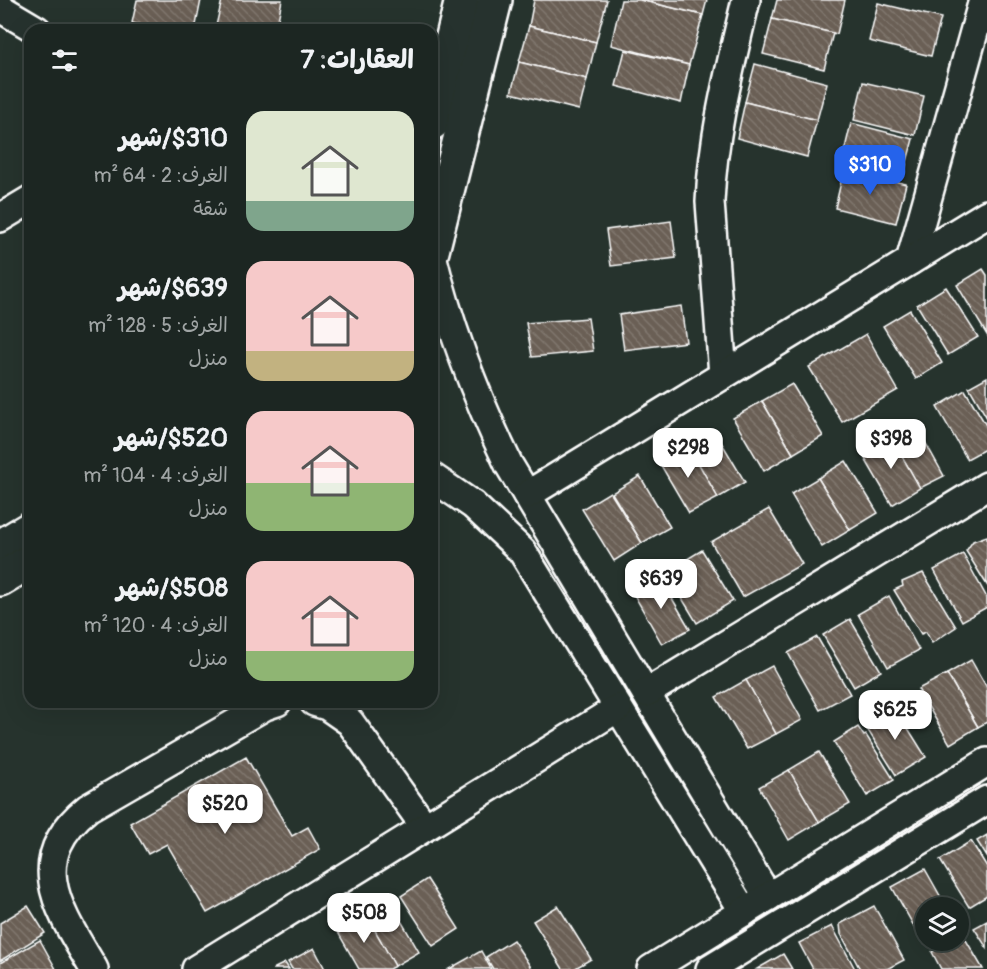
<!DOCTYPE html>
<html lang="ar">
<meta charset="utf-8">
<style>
body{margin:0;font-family:Pangolin,"Playpen Sans Arabic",sans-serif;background:#29322f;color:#f1f3f6;direction:rtl;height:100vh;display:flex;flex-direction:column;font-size:22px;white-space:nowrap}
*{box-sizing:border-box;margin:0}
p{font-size:20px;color:#a0a5a5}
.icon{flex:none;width:33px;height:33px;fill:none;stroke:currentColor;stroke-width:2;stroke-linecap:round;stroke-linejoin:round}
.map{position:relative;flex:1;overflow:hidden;direction:ltr}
.details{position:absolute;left:24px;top:24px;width:414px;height:684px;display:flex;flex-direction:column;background:#1c2622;border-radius:18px;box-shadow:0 6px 24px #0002,0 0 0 2px #3a4340;direction:rtl}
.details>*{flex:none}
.tools{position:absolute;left:915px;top:897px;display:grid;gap:12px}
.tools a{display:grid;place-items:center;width:54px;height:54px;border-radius:50%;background:#1c2622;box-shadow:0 6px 24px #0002,0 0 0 2px #3a4340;font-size:30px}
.price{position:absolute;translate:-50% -51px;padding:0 14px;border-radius:12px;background:#fff;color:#222;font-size:20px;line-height:39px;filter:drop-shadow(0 2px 3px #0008)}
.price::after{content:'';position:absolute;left:50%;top:36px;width:18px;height:14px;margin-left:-9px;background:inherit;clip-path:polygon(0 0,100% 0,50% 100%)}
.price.active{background:#2563eb;color:#fff}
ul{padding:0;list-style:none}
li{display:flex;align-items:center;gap:18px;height:150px;padding:0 24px}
li span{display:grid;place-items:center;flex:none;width:168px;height:120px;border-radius:18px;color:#555}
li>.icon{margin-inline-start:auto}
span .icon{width:72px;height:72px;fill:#fffc;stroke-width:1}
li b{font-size:26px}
h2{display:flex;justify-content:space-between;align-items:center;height:72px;padding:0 24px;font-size:26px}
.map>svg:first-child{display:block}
.building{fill:url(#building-back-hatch);stroke:#fff;stroke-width:1.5}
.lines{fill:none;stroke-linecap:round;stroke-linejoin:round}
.minor-casing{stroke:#fff;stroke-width:32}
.tertiary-casing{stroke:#fff;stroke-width:38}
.minor{stroke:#26332d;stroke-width:27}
.tertiary{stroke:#26332d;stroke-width:33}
</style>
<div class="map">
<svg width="987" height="969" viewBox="0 0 987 969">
<defs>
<pattern id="building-back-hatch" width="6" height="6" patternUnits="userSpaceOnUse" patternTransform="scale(1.5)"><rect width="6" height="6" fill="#6a5f55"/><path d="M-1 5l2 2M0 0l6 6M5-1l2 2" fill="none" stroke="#80776e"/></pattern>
</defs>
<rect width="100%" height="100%" fill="#26332d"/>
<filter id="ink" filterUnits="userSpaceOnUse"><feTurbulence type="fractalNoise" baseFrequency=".0167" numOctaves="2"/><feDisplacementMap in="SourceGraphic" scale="12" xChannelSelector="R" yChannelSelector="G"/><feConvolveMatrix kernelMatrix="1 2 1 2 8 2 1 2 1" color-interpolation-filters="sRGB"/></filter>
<g filter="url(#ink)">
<g class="building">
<polygon points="137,0 201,0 195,30 167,30 132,23"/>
<polygon points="222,0 282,0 276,30 215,30"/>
<polygon points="534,0 607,0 596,42 529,26"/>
<polygon points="621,0 640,0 703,15 689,65 611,45"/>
<polygon points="640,0 707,0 703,15"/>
<polygon points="777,0 845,0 837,34 772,19"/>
<polygon points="878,3 941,18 931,56 869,41"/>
<polygon points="772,19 833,33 824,69 763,54"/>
<polygon points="529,26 596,42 587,79 519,62"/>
<polygon points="625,50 689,65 681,103 616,86"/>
<polygon points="519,62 587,79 579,110 511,93"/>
<polygon points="755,64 827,83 817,120 745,102"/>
<polygon points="863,82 924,96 915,135 854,120"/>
<polygon points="745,102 817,120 807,157 737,138"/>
<polygon points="851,123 913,139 904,173 843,157"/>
<polygon points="844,169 906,184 896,223 835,208"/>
<polygon points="671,221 676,258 611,266 606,230"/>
<polygon points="983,269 987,275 987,335 957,285"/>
<polygon points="946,287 978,337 948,355 917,305"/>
<polygon points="681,306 686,342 624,350 619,315"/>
<polygon points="910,310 942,363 916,379 883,326"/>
<polygon points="588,318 593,351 532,357 526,323"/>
<polygon points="866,334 898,390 842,422 809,367"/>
<polygon points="987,377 987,418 969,387"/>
<polygon points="792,384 823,436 793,454 762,401"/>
<polygon points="965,390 987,427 987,448 967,459 937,407"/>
<polygon points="762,401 793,454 764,471 733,418"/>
<polygon points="914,422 944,476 920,488 890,435"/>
<polygon points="714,430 745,482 718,498 688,445"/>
<polygon points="890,435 920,488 892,505 861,452"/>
<polygon points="688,445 718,498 689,513 659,462"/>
<polygon points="846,461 878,513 850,530 818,478"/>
<polygon points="640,476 670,527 642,543 612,493"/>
<polygon points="818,478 850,530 822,547 791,494"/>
<polygon points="610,492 642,543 614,561 582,509"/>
<polygon points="769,509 802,564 743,597 711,542"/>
<polygon points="987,536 987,585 966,551 973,541"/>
<polygon points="702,550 733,601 697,623 666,572"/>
<polygon points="963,554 987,598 987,607 962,621 934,570"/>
<polygon points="923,573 956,627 932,643 926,632 921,634 894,590 903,586 902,582"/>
<polygon points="659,576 690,629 662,644 632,591"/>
<polygon points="889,596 919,650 888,667 858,614"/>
<polygon points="850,619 881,671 854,687 823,635"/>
<polygon points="817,637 850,694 820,710 788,653"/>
<polygon points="971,660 987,688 987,722 978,727 947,674"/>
<polygon points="772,666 802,720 776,734 746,680"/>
<polygon points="947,674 978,727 950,744 918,689"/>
<polygon points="746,680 776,734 747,749 716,697"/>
<polygon points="894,706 926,757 896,775 864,724"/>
<polygon points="858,727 864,736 866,735 894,780 867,796 834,742"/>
<polygon points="819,752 850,804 819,822 789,770"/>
<polygon points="246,757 292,836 308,827 320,849 207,913 167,844 148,854 130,823"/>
<polygon points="789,770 819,822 789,840 759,787"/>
<polygon points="987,835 987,857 977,841"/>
<polygon points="971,841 987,867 987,896 969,907 940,860"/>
<polygon points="925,869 947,908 926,908 926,934 920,937 892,887"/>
<polygon points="427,879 459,929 433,946 401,896"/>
<polygon points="388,898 419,952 395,966 364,911"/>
<polygon points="28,906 45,933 0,961 0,923"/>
<polygon points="558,906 591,959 574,969 563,969 533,921"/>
<polygon points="874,906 904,960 887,969 860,969 841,934 840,924"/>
<polygon points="364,911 395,966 389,969 359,969 335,927"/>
<polygon points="987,921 987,948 974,928"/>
<polygon points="832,926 855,969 813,969 799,943"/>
<polygon points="963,935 983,969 941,969 932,952 953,940 958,940 958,937"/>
<polygon points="40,940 56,969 0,969 0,963"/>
<polygon points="513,940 532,969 493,969 486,957"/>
<polygon points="314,948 325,969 292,969 288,962"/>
<polygon points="481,951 491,969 449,969"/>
<polygon points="783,954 792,969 757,969"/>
<polygon points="285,963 289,969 273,969"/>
</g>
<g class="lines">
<g class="minor-casing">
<g id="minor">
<polyline points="0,8 37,30"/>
<polyline points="0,218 30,200"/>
<path d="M 432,255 C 450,329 476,397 509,465 L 768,897"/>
<polyline points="910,261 983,0"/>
<path d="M 723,375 L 710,202 C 713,133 730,68 746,0"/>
<polyline points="432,477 473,505 522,551 744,912"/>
<polyline points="527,495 987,214"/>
<polyline points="646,693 987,486"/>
<polyline points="314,702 327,706 350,722 425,827"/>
<path d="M 94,969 C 61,913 22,861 88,808 L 265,706 L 277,702"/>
<polyline points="196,969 618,708"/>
<polyline points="651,969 987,762"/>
<polyline points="710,969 987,800"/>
</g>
</g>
<g class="tertiary-casing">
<g id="tertiary">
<polyline points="432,123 462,0"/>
<polyline points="432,251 495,0"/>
<polyline points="0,547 30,529"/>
<polyline points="0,579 30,561"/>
</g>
</g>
<use href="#minor" class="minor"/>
<use href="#tertiary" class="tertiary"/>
</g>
</g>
</svg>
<div class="tools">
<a><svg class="icon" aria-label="layers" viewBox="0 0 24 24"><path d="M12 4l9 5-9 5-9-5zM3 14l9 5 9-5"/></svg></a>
</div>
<b class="price active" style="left:870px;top:196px">$310</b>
<b class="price" style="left:891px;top:470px">$398</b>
<b class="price" style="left:688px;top:479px">$298</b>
<b class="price" style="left:661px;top:610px">$639</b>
<b class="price" style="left:895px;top:741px">$625</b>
<b class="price" style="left:225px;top:835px">$520</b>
<b class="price" style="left:364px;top:944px">$508</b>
<section class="details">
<h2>العقارات: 7<svg class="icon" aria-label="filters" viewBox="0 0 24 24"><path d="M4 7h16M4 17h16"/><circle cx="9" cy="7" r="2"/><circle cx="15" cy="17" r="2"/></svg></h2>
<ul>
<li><span style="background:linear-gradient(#dfe7d0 75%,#7fa58c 0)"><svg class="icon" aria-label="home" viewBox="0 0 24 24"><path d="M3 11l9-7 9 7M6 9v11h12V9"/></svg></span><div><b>$310/شهر</b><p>الغرف: 2 · 64 m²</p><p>شقة</p></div></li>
<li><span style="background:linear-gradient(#f6c9c9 75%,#c2b280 0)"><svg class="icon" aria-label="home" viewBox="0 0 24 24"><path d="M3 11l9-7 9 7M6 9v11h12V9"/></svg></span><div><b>$639/شهر</b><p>الغرف: 5 · 128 m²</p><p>منزل</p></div></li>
<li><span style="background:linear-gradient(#f6c9c9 60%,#8fb573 0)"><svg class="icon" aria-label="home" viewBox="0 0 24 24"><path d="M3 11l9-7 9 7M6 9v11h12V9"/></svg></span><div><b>$520/شهر</b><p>الغرف: 4 · 104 m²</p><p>منزل</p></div></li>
<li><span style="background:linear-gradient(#f6c9c9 75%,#8fb573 0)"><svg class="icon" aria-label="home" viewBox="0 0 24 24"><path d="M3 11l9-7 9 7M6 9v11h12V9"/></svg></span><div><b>$508/شهر</b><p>الغرف: 4 · 120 m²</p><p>منزل</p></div></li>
</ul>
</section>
</div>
